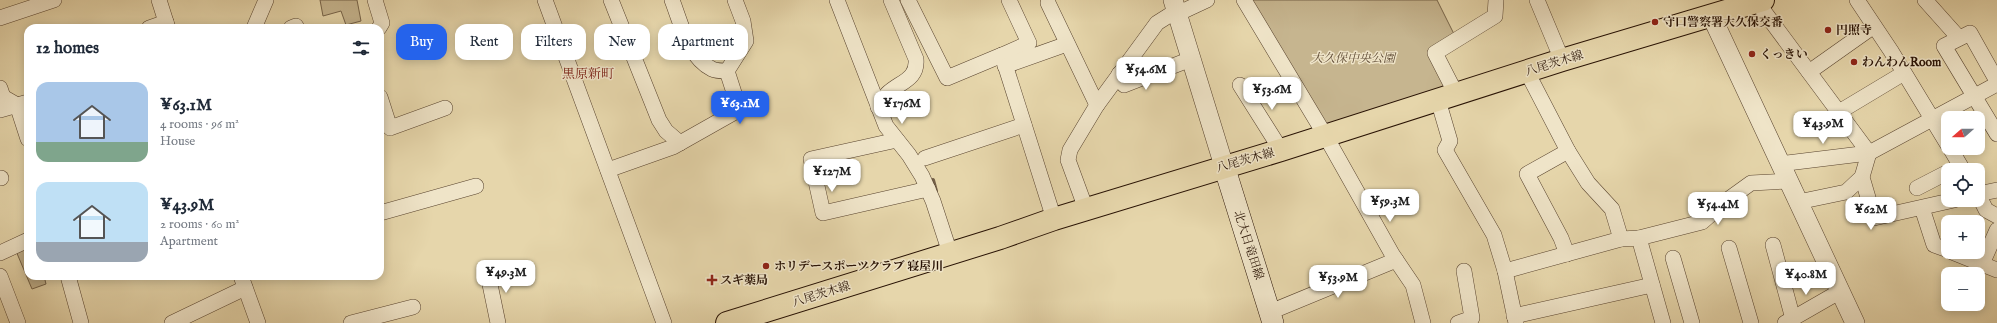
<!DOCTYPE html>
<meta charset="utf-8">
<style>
body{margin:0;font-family:"IM FELL English","Noto Serif JP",serif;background:#f2f2f3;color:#1f2937;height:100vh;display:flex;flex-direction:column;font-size:15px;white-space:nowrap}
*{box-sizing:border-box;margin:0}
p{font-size:13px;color:#747a83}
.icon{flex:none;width:22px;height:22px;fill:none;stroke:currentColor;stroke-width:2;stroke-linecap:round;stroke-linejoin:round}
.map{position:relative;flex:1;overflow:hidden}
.side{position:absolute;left:24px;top:24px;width:360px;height:256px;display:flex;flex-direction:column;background:#fff;border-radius:12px;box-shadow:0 2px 10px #0003}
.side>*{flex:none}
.guide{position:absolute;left:396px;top:24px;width:380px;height:36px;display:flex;gap:8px}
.needle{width:26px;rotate:250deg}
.fabs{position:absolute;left:1941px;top:111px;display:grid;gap:8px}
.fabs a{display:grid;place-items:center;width:44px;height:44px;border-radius:8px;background:#fff;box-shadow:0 2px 10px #0003;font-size:20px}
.price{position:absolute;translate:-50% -34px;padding:0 9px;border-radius:8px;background:#fff;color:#222;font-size:13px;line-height:26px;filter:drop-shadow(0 1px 2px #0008)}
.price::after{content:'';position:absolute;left:50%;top:24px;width:12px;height:9px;margin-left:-6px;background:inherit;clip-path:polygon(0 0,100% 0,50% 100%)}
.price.active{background:#2563eb;color:#fff}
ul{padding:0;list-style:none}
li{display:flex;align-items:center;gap:12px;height:100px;padding:0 12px}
li span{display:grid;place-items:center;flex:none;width:112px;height:80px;border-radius:12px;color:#555}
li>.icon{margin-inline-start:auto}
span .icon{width:48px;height:48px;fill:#fffc;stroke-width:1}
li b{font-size:17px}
h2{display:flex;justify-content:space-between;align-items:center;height:48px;padding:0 12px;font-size:17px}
.pill{padding:0 14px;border-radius:12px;background:#fff;box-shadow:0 2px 10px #0003;font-size:14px;line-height:36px}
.pill.active{background:#2563eb;color:#fff}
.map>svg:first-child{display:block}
.green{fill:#c6b58f;stroke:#77644a}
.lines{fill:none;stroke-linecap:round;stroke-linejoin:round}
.stream{stroke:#735f46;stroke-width:4}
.minor-casing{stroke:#58432e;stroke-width:16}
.tertiary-casing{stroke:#58432e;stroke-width:20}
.secondary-casing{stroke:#281204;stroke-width:22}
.primary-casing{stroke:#281204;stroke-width:24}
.minor{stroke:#efe4c8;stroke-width:15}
.tertiary{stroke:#efe4c8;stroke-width:19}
.secondary{stroke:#efe4c8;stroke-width:21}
.primary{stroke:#e6d6ab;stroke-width:22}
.poi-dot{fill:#8f2418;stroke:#efe4c8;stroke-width:1.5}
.labels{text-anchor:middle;stroke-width:3;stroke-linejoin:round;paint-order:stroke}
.poi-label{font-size:12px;font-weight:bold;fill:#281204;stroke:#efe4c8;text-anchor:start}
.park-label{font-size:12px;font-style:italic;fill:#5f4b35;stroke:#efe4c8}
.street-label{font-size:12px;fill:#281204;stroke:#efe4c8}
.neighbourhood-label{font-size:13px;fill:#7a1f14;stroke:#efe4c8}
</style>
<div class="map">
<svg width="1997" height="323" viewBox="0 0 1997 323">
<rect width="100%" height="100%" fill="#e6d6ab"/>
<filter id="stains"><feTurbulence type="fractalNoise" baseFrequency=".005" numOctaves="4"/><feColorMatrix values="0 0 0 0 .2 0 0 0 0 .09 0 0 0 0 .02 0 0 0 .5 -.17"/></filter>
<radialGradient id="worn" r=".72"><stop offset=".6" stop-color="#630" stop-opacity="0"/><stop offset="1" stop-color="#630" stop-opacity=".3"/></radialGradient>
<g class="green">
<polygon points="320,0 357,0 361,21 346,25 341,11 323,16"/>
<polygon points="1249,0 1437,0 1455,36 1430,51 1448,88 1327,128"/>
<polygon points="28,245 28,276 44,276 46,284 32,289 16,251"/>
</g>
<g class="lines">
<polyline class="stream" points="933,180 936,191"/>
<g class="minor-casing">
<g id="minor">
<polyline points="159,0 166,22"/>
<polyline points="375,0 382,23 379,28"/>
<polyline points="545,0 664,323"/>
<polyline points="611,0 659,120 666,131 680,143"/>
<path d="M 672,0 C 681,23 688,57 712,69 C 716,71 722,71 727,71"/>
<polyline points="837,0 886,126 909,155 922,176 933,201 950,253"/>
<polyline points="908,0 947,78 1002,55"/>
<polyline points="1009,0 1029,43 1002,55 1054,219"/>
<polyline points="1244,0 1325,135 1392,254 1413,285 1423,323"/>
<polyline points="1537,0 1562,60"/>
<polyline points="1857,0 1891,51 1948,145"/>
<polyline points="1925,0 1959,38"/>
<polyline points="1757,2 1869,153"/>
<polyline points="1048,3 1097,105"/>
<polyline points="1177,14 1207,0"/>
<polyline points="0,18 54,0"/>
<polyline points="149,28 166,22 168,28"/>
<polyline points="254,28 266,0"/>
<polyline points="291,28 296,26 296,28"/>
<polyline points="1005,66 1067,44"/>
<polyline points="1527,72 1568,151 1588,183 1612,209 1621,239 1639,238 1663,323"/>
<polyline points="1809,72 1874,26"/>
<polyline points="1119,74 1124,85 1191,59"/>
<polyline points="1997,81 1970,33 1944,46 1997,134"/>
<polyline points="1240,85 1281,150"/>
<polyline points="0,88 3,97 17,105 28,139"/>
<polyline points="1456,94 1435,53 1495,16 1496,0"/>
<polyline points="380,97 390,128 445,108"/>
<polyline points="1438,100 1450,141 1445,150 1494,235 1505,271 1516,323"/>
<path d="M 878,107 C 881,103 884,98 887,94 C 899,82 918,80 916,59 L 891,0"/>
<polyline points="0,110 28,102"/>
<polyline points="1839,112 1904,73"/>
<polyline points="897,140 811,159 823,213 928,189"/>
<polyline points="1950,148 1963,170"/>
<polyline points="1869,153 1862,177 1874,218 1954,200"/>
<polyline points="925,158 1024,125"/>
<polyline points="1779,164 1869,153 1997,84"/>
<polyline points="608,170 673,147 735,112 737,102 727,71 746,41 743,21 735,0"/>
<polyline points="0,178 1,178"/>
<polyline points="1917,188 1948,172"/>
<polyline points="1978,194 1986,210 1997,216"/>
<polyline points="1978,194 1997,190"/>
<polyline points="1798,202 1846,192 1862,177"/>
<polyline points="1922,208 1934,245 1948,250"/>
<polyline points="1086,209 1068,160 1070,150 1097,105 1157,23 1176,11"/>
<polyline points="380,213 476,186"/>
<polyline points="1639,238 1702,222 1726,201 1751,183 1788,181"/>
<polyline points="1773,245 1793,319"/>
<polyline points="1729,248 1751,323"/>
<polyline points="1952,252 1997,270"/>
<polyline points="0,253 28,240"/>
<polyline points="1567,254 1561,238 1527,174 1568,151"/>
<polyline points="1673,258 1692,323"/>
<polyline points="1982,264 1997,230"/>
<polyline points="487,270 498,323"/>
<polyline points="1505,271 1621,239"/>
<polyline points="0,276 18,323"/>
<polyline points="68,276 81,323"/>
<polyline points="241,276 258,323"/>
<polyline points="1270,312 1396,260"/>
<polyline points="1514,316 1652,285"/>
<polyline points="172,323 245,288"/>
<polyline points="351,323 413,307"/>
<polyline points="1458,323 1472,318 1464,271"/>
<polyline points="1785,323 1839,292"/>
</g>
</g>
<g class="tertiary-casing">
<g id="tertiary">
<polyline points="1173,0 1224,166"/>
<polyline points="1711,15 1855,323"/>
</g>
</g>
<g class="secondary-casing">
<polyline id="secondary" points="1224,166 1273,323"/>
</g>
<g class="primary-casing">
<polyline id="primary" points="727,323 1000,238 1054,219 1281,150 1562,60 1763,0"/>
</g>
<use href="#minor" class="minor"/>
<use href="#tertiary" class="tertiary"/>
<use href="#secondary" class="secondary"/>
<use href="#primary" class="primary"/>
</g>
<g class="poi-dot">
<circle cx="1655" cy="22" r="4"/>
<circle cx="1828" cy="30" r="4"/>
<circle cx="1752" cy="54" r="4"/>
<circle cx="1854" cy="62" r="4"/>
<circle cx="766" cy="266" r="4"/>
<path d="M710 274h4v4h4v4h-4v4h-4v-4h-4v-4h4z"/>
</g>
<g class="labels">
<g class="poi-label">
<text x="1663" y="26">守口警察署大久保交番</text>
<text x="1836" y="34">円照寺</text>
<text x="1760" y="58">くっきい</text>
<text x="1862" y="66">わんわんRoom</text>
<text x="774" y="270">ホリデースポーツクラブ 寝屋川</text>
<text x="720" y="284">スギ薬局</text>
</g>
<g class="park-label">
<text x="1353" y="62">大久保中央公園</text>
</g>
<g class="street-label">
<text transform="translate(1554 63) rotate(-17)" y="4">八尾茨木線</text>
<text transform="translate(1245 160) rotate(-16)" y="4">八尾茨木線</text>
<text transform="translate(1249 245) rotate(72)" y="4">北大日竜田線</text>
<text transform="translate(821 294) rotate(-17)" y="4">八尾茨木線</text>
</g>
<g class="neighbourhood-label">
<text x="588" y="78">黒原新町</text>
</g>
</g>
<rect width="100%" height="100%" filter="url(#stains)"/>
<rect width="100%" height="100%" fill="url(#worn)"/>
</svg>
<div class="fabs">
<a><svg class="needle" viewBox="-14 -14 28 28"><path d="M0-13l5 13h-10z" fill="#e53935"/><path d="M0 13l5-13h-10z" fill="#747a83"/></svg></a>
<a><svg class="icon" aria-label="locate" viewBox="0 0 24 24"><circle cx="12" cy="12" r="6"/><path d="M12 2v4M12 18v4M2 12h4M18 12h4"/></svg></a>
<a>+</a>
<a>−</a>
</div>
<b class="price" style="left:1146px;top:91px">¥54.6M</b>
<b class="price" style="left:1272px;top:111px">¥53.6M</b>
<b class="price active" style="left:740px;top:125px">¥63.1M</b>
<b class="price" style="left:902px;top:125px">¥176M</b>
<b class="price" style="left:1823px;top:145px">¥43.9M</b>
<b class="price" style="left:832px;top:193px">¥127M</b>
<b class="price" style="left:1390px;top:223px">¥59.3M</b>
<b class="price" style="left:1718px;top:226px">¥54.4M</b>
<b class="price" style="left:1871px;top:231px">¥62M</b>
<b class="price" style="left:506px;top:294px">¥49.3M</b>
<b class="price" style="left:1806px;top:296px">¥40.8M</b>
<b class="price" style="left:1338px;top:299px">¥53.9M</b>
<div class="guide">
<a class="pill active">Buy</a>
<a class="pill">Rent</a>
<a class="pill">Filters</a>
<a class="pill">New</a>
<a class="pill">Apartment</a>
</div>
<section class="side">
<h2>12 homes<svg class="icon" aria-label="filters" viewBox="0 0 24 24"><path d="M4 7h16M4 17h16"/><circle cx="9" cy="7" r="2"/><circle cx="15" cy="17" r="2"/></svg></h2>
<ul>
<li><span style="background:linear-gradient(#a9c7e8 75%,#7fa58c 0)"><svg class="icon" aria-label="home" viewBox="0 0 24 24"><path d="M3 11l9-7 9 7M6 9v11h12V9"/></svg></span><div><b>¥63.1M</b><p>4 rooms · 96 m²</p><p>House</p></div></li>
<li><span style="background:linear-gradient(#bfe0f5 75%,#9aa5b1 0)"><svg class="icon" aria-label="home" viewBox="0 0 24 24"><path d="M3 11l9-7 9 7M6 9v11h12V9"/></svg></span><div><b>¥43.9M</b><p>2 rooms · 60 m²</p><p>Apartment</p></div></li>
</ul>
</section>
</div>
